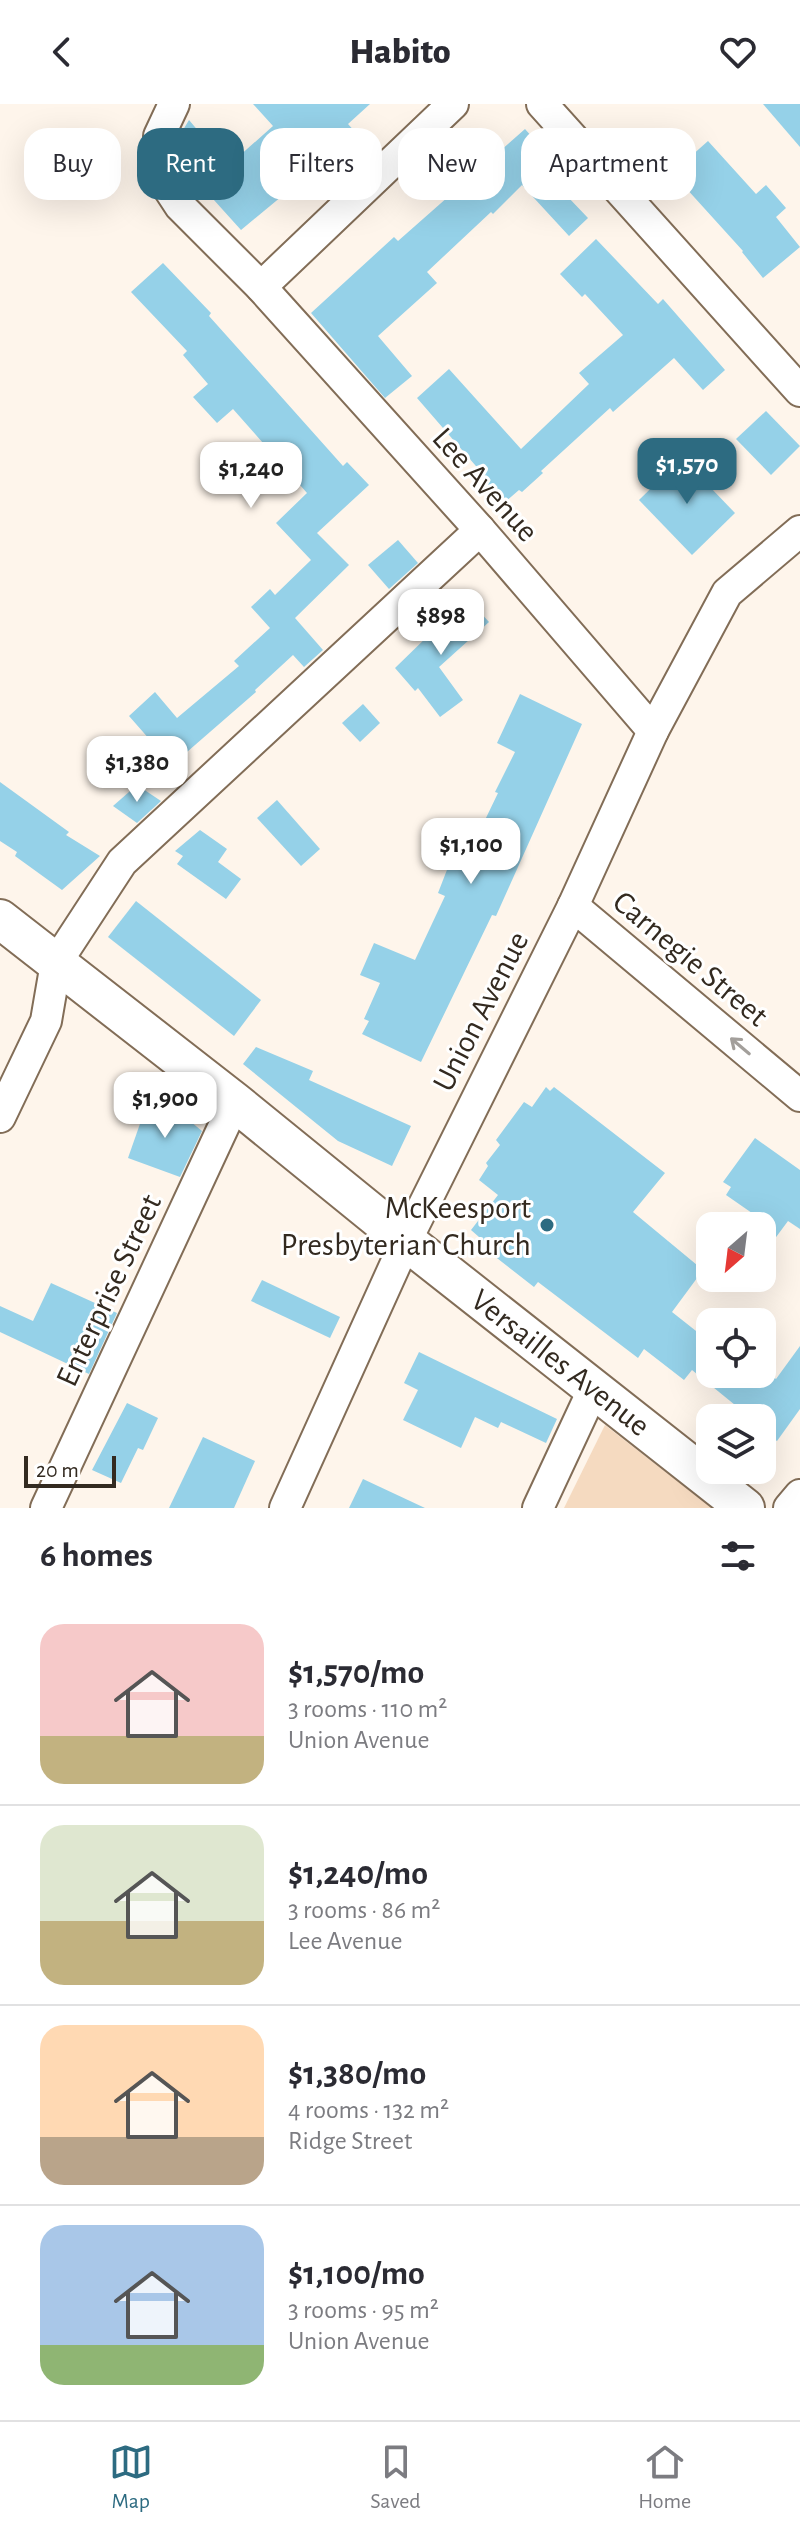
<!DOCTYPE html>
<meta charset="utf-8">
<style>
body{margin:0;font-family:"Alegreya Sans",sans-serif;background:#f7f7f7;color:#2b2b33;height:100vh;display:flex;flex-direction:column;font-size:30px;white-space:nowrap}
*{box-sizing:border-box;margin:0}
p{font-size:26px;color:#7c7c81}
.icon{flex:none;width:44px;height:44px;fill:none;stroke:currentColor;stroke-width:2;stroke-linecap:round;stroke-linejoin:round}
.map{position:relative;height:1404px;overflow:hidden}
.sheet{display:flex;flex-direction:column;background:#fff;flex:1}
.sheet>*{flex:none}
.top-card{position:absolute;left:24px;top:24px;width:752px;height:72px;display:flex;gap:16px}
.needle{width:52px;rotate:208deg}
.fabs{position:absolute;left:696px;top:1108px;display:grid;gap:16px}
.fabs a{display:grid;place-items:center;width:80px;height:80px;border-radius:16px;background:#fff;box-shadow:0 8px 32px #0002;font-size:40px}
.scale{position:absolute;left:24px;bottom:20px;width:92px;box-sizing:border-box;padding-left:8px;border:4px solid #332a20;border-top:0;font-size:22px;line-height:28px;white-space:nowrap;color:#332a20;-webkit-text-stroke:6px #fff;paint-order:stroke}
.price{position:absolute;translate:-50% -68px;padding:0 18px;border-radius:16px;background:#fff;color:#222;font-size:26px;line-height:52px;filter:drop-shadow(0 2px 4px #0008)}
.price::after{content:'';position:absolute;left:50%;top:48px;width:24px;height:18px;margin-left:-12px;background:inherit;clip-path:polygon(0 0,100% 0,50% 100%)}
.price.selected{background:#2d6b81;color:#fff}
ul{padding:0;list-style:none}
li{display:flex;align-items:center;gap:24px;height:200px;padding:0 40px}
li+li{border-top:2px solid #e1e1e2}
li span{display:grid;place-items:center;flex:none;width:224px;height:160px;border-radius:24px;color:#555}
li>.icon{margin-inline-start:auto}
span .icon{width:96px;height:96px;fill:#fffc;stroke-width:1}
li b{font-size:34px}
h2{display:flex;justify-content:space-between;align-items:center;height:96px;padding:0 40px;font-size:34px}
.pill{padding:0 28px;border-radius:24px;background:#fff;box-shadow:0 8px 32px #0002;font-size:28px;line-height:72px}
.pill.selected{background:#2d6b81;color:#fff}
header{display:flex;justify-content:space-between;align-items:center;height:104px;padding:0 40px;background:#fff;font-size:36px;font-weight:800}
.tab-bar{display:flex;justify-content:space-around;align-items:center;height:112px;border-top:2px solid #e1e1e2;background:#fff;font-size:22px;color:#7c7c81}
.tab-bar a{display:grid;justify-items:center;gap:4px}
.tab-bar .selected{color:#2d6b81}
.map>svg:first-child{display:block}
.green{fill:#f5dac0}
.building{fill:#95d1e8}
.lines{fill:none;stroke-linecap:round;stroke-linejoin:round}
.minor-casing{stroke:#826d57;stroke-width:34}
.tertiary-casing{stroke:#826d57;stroke-width:42}
.minor{stroke:#fff;stroke-width:30}
.tertiary{stroke:#fff;stroke-width:38}
.oneway{stroke:#a39f9b}
.poi-dot{fill:#2d6b81;stroke:#fff;stroke-width:3}
.labels{text-anchor:middle;stroke-width:6;stroke-linejoin:round;paint-order:stroke}
.street-label{font-size:32px;fill:#332a20;stroke:#fff}
.poi-label{font-size:32px;fill:#332a20;stroke:#fff;text-anchor:end}
</style>
<header><svg class="icon" aria-label="back" viewBox="0 0 24 24"><path d="M15 5l-7 7 7 7"/></svg>Habito<svg class="icon" aria-label="heart" viewBox="0 0 24 24"><path d="M12 20l-8-8c-3-5 5-10 8-4 3-6 11-1 8 4z"/></svg></header>
<div class="map">
<svg width="800" height="1404" viewBox="0 0 800 1404">
<rect width="100%" height="100%" fill="#fef5eb"/>
<polygon class="green" points="605,1321 712,1404 564,1404"/>
<g class="building">
<polygon points="253,0 370,0 348,20 357,30 241,126 204,85 208,82 177,46 177,36 189,16 228,62 273,22"/>
<polygon points="763,0 800,0 800,43"/>
<polygon points="525,25 557,61 546,70 588,114 569,132 522,81 493,110 491,108 427,168 437,179 378,232 412,272 385,294 311,209 394,133 398,137"/>
<polygon points="708,37 756,90 766,81 786,104 776,113 800,143 763,174 742,148 743,147 675,72 693,57 690,53"/>
<polygon points="596,135 658,200 663,195 725,266 703,286 674,254 613,308 610,304 541,367 543,369 522,388 519,386 504,399 485,378 488,376 417,294 449,265 521,345 589,280 579,269 623,231 585,190 582,193 560,170"/>
<polygon points="163,159 211,209 209,212 343,362 347,358 369,381 317,429 349,461 295,514 323,546 304,563 293,551 255,586 256,588 172,661 129,612 155,588 177,614 239,562 234,557 270,524 251,503 270,485 275,491 311,456 276,419 307,389 233,305 217,319 193,293 208,280 183,251 187,247 131,188"/>
<polygon points="766,307 800,342 771,371 736,335"/>
<polygon points="682,354 735,409 692,451 639,396"/>
<polygon points="398,436 418,459 389,485 368,461"/>
<polygon points="467,494 489,518 439,563 463,596 440,613 418,584 415,587 395,564"/>
<polygon points="520,590 582,620 496,812 492,811 421,958 362,930 369,917 364,915 380,879 360,871 374,839 415,856 445,792 438,789 457,740 471,745 498,689 495,688 515,648 497,639"/>
<polygon points="363,600 380,619 360,638 342,619"/>
<polygon points="0,678 69,728 66,731 100,752 62,786 15,752 17,748 0,737"/>
<polygon points="137,681 161,697 137,719 113,702"/>
<polygon points="277,696 320,745 301,762 257,714"/>
<polygon points="200,726 227,745 218,758 241,775 226,795 177,760 183,752 175,747"/>
<polygon points="136,797 261,896 234,932 108,833"/>
<polygon points="256,943 313,967 309,976 411,1022 392,1062 338,1037 243,960"/>
<polygon points="546,983 550,987 554,983 665,1069 633,1108 703,1166 672,1208 710,1238 710,1270 770,1270 776,1275 800,1242 800,1305 777,1337 762,1327 762,1314 751,1314 692,1266 684,1276 644,1245 638,1254 538,1178 534,1183 484,1144 487,1140 471,1126 498,1091 479,1076 488,1062 486,1059 500,1041 496,1036 524,998 532,1003"/>
<polygon points="148,997 179,1008 202,1027 180,1073 128,1054"/>
<polygon points="755,1034 800,1066 800,1125 788,1117 762,1152 762,1116 726,1091 731,1083 723,1078"/>
<polygon points="262,1176 340,1213 330,1234 251,1197"/>
<polygon points="51,1179 117,1209 89,1270 0,1228 0,1202 33,1217"/>
<polygon points="419,1248 557,1315 546,1339 501,1318 498,1324 475,1313 461,1344 403,1316 418,1286 404,1279"/>
<polygon points="127,1299 158,1314 143,1346 138,1344 121,1379 92,1366"/>
<polygon points="203,1333 255,1357 234,1404 169,1404"/>
<polygon points="363,1375 425,1404 349,1404"/>
</g>
<g class="lines">
<g class="minor-casing">
<g id="minor">
<polyline points="174,0 159,32 159,70 180,102 261,183 480,426 653,627"/>
<polyline points="542,0 800,287"/>
<polyline points="261,183 453,0"/>
<polyline points="573,802 800,992"/>
<polyline points="0,1013 46,917 56,859 122,758 480,426"/>
<polyline points="46,1404 235,998"/>
<polyline points="285,1404 406,1137 573,802 653,627 727,489 800,427"/>
<polyline points="538,1404 594,1284"/>
<polyline points="789,1404 800,1391"/>
</g>
</g>
<g class="tertiary-casing">
<polyline id="tertiary" points="0,815 235,998 406,1137 745,1404"/>
</g>
<use href="#minor" class="minor"/>
<use href="#tertiary" class="tertiary"/>
</g>
<defs><path id="oneway-shaft" d="M-6 0H5M1.5-3L5.5 0L1.5 3" fill="none" stroke-width="1.6" stroke-linecap="round" stroke-linejoin="round" transform="scale(2)"/></defs>
<use class="oneway" href="#oneway-shaft" transform="translate(740 942) rotate(-140)"/>
<circle class="poi-dot" cx="547" cy="1121" r="8"/>
<g class="labels">
<g class="street-label">
<text transform="translate(486 380) rotate(48)" y="11">Lee Avenue</text>
<text transform="translate(691 854) rotate(40)" y="11">Carnegie Street</text>
<text transform="translate(480 907) rotate(-63)" y="11">Union Avenue</text>
<text transform="translate(108 1186) rotate(-65)" y="11">Enterprise Street</text>
<text transform="translate(561 1258) rotate(38)" y="11">Versailles Avenue</text>
</g>
<g class="poi-label">
<text x="531" y="1114">McKeesport<tspan x="531" dy="37">Presbyterian Church</tspan></text>
</g>
</g>
</svg>
<div class="fabs">
<a><svg class="needle" viewBox="-14 -14 28 28"><path d="M0-13l5 13h-10z" fill="#e53935"/><path d="M0 13l5-13h-10z" fill="#7c7c81"/></svg></a>
<a><svg class="icon" aria-label="locate" viewBox="0 0 24 24"><circle cx="12" cy="12" r="6"/><path d="M12 2v4M12 18v4M2 12h4M18 12h4"/></svg></a>
<a><svg class="icon" aria-label="layers" viewBox="0 0 24 24"><path d="M12 4l9 5-9 5-9-5zM3 14l9 5 9-5"/></svg></a>
</div>
<div class="scale">20 m</div>
<b class="price selected" style="left:687px;top:402px">$1,570</b>
<b class="price" style="left:251px;top:406px">$1,240</b>
<b class="price" style="left:441px;top:553px">$898</b>
<b class="price" style="left:137px;top:700px">$1,380</b>
<b class="price" style="left:471px;top:782px">$1,100</b>
<b class="price" style="left:165px;top:1036px">$1,900</b>
<div class="top-card">
<a class="pill">Buy</a>
<a class="pill selected">Rent</a>
<a class="pill">Filters</a>
<a class="pill">New</a>
<a class="pill">Apartment</a>
</div>
</div>
<section class="sheet">
<h2>6 homes<svg class="icon" aria-label="filters" viewBox="0 0 24 24"><path d="M4 7h16M4 17h16"/><circle cx="9" cy="7" r="2"/><circle cx="15" cy="17" r="2"/></svg></h2>
<ul>
<li><span style="background:linear-gradient(#f6c9c9 70%,#c2b280 0)"><svg class="icon" aria-label="home" viewBox="0 0 24 24"><path d="M3 11l9-7 9 7M6 9v11h12V9"/></svg></span><div><b>$1,570/mo</b><p>3 rooms · 110 m²</p><p>Union Avenue</p></div></li>
<li><span style="background:linear-gradient(#dfe7d0 60%,#c2b280 0)"><svg class="icon" aria-label="home" viewBox="0 0 24 24"><path d="M3 11l9-7 9 7M6 9v11h12V9"/></svg></span><div><b>$1,240/mo</b><p>3 rooms · 86 m²</p><p>Lee Avenue</p></div></li>
<li><span style="background:linear-gradient(#ffd9b3 70%,#b9a48a 0)"><svg class="icon" aria-label="home" viewBox="0 0 24 24"><path d="M3 11l9-7 9 7M6 9v11h12V9"/></svg></span><div><b>$1,380/mo</b><p>4 rooms · 132 m²</p><p>Ridge Street</p></div></li>
<li><span style="background:linear-gradient(#a9c7e8 75%,#8fb573 0)"><svg class="icon" aria-label="home" viewBox="0 0 24 24"><path d="M3 11l9-7 9 7M6 9v11h12V9"/></svg></span><div><b>$1,100/mo</b><p>3 rooms · 95 m²</p><p>Union Avenue</p></div></li>
</ul>
</section>
<nav class="tab-bar">
<a class="selected"><svg class="icon" aria-label="map" viewBox="0 0 24 24"><path d="M3 6l6-2 6 2 6-2v14l-6 2-6-2-6 2zM9 4v14M15 6v14"/></svg>Map</a>
<a><svg class="icon" aria-label="saved" viewBox="0 0 24 24"><path d="M7 4h10v16l-5-4-5 4z"/></svg>Saved</a>
<a><svg class="icon" aria-label="home" viewBox="0 0 24 24"><path d="M3 11l9-7 9 7M6 9v11h12V9"/></svg>Home</a>
</nav>
